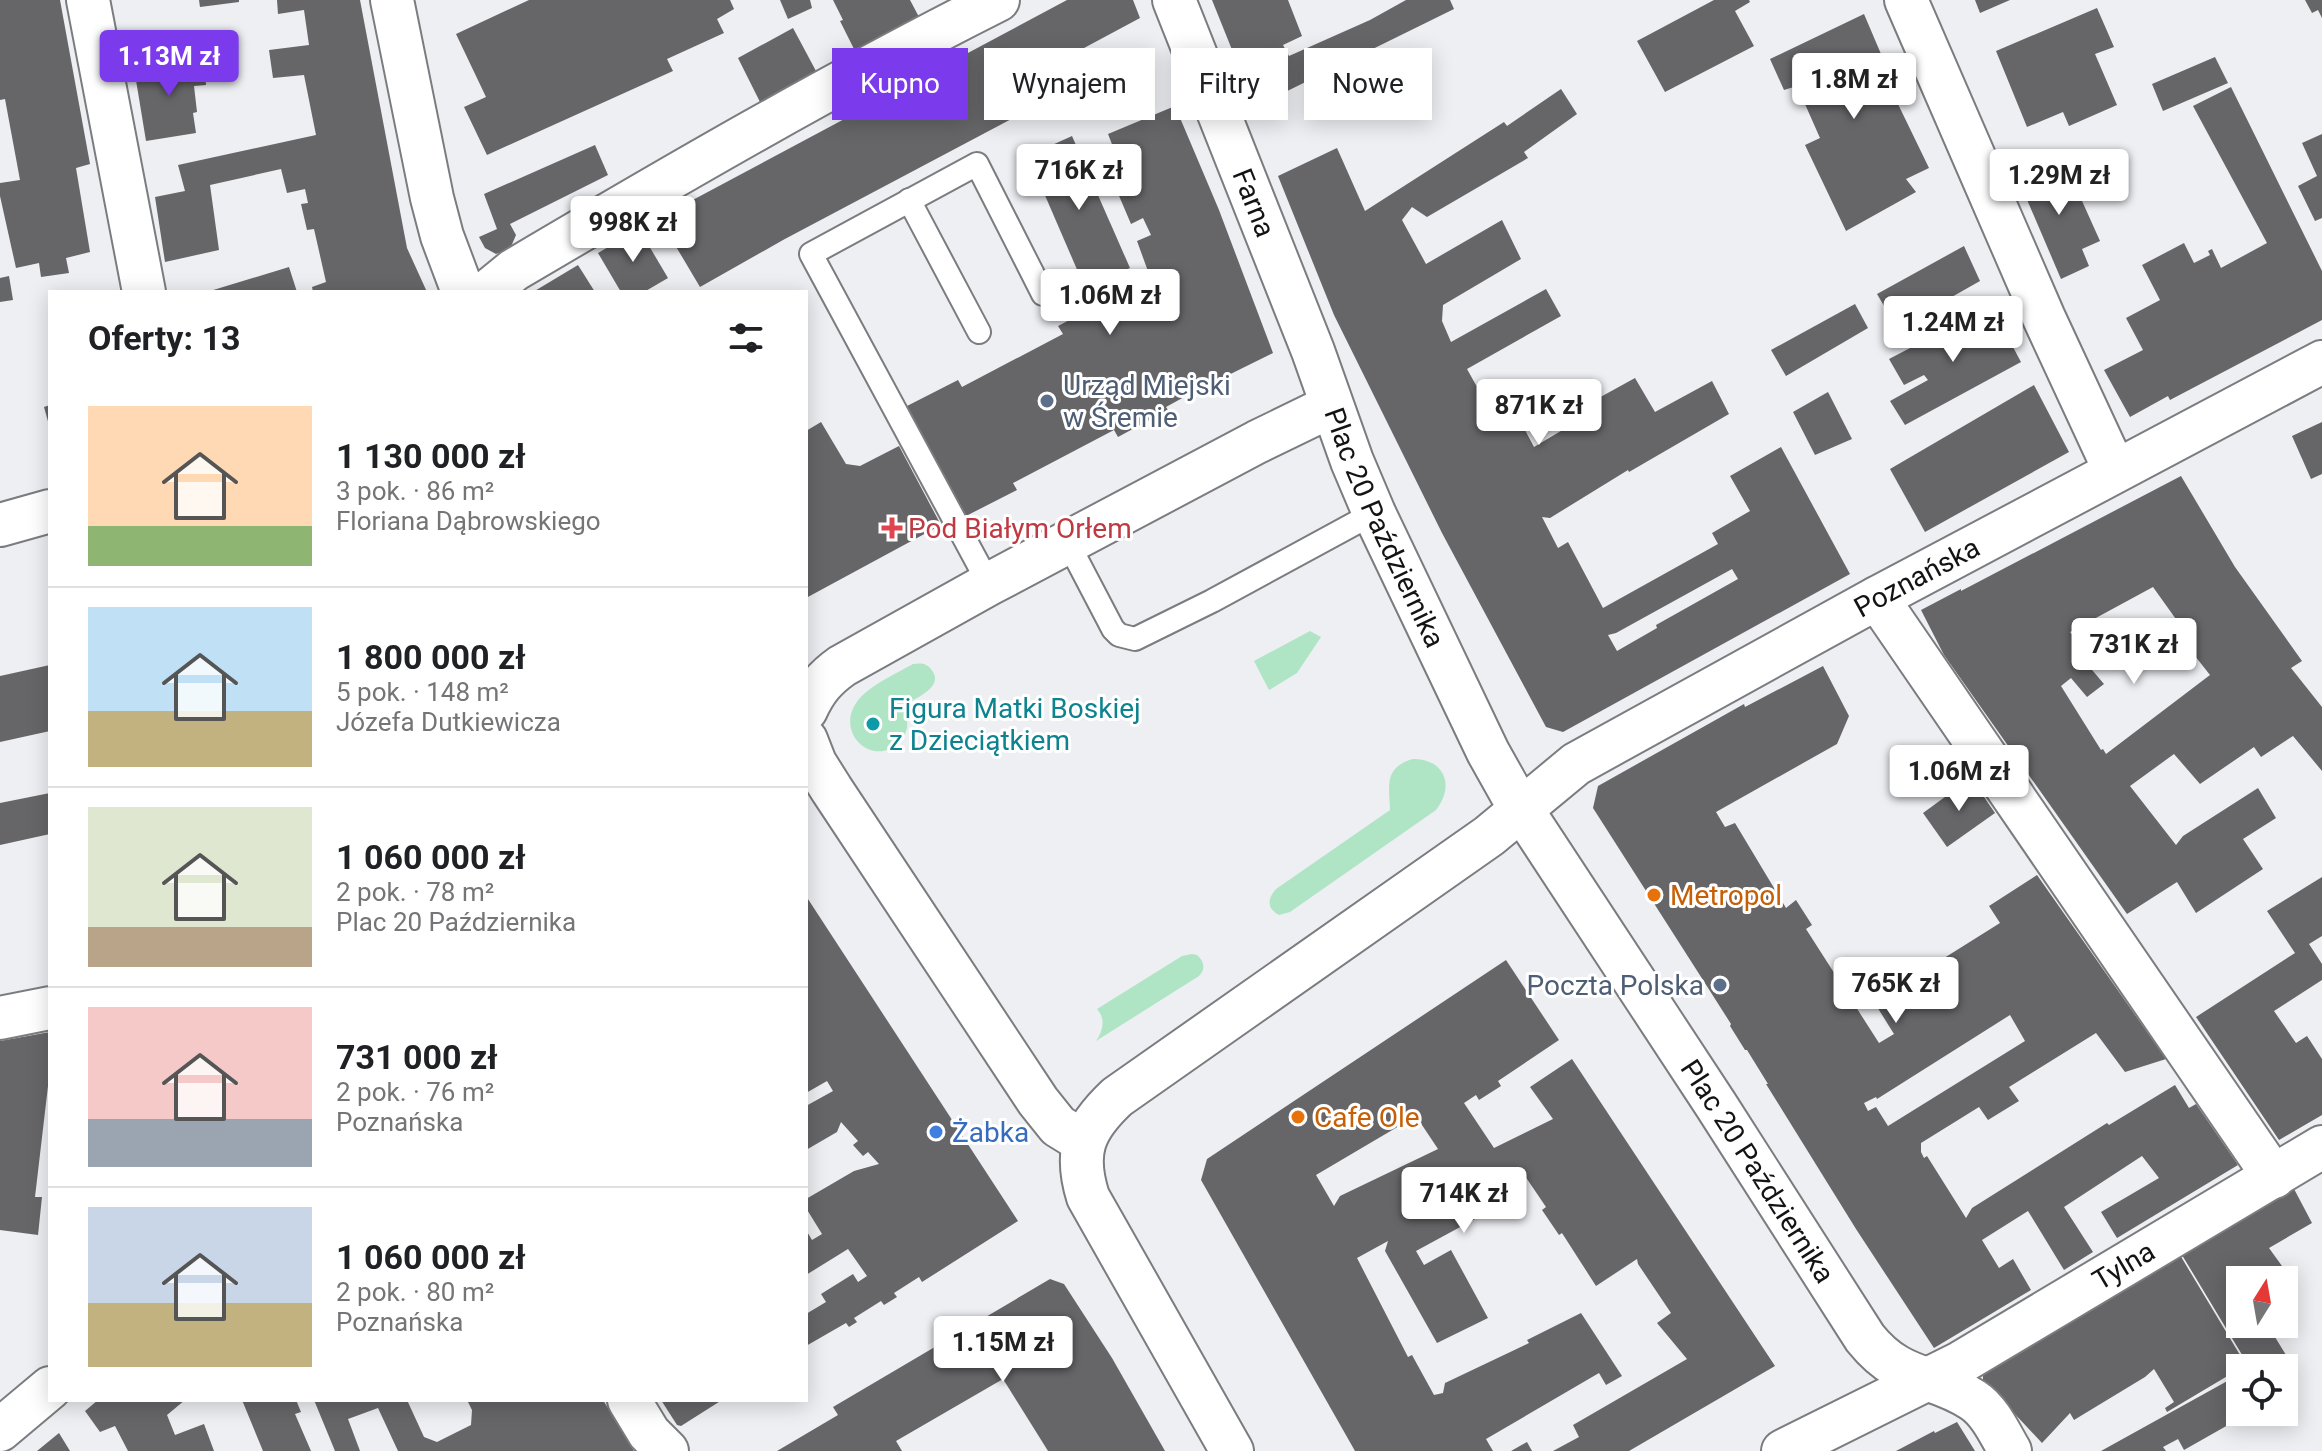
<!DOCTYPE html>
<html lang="pl">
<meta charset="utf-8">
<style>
body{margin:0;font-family:Roboto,sans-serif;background:#f6f6f6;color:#202124;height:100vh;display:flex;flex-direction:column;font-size:30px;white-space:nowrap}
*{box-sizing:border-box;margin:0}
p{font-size:26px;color:#757577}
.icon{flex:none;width:44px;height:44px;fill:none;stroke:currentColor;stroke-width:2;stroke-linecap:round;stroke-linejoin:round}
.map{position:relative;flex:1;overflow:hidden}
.sheet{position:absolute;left:48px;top:290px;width:760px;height:1112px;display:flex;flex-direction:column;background:#fff;border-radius:0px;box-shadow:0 4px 20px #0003}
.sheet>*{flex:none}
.top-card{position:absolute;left:832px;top:48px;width:760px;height:72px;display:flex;gap:16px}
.needle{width:52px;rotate:11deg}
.buttons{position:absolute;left:2226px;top:1266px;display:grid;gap:16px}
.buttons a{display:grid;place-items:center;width:72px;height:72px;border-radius:0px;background:#fff;box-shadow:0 4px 20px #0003;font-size:40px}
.price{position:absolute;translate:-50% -68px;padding:0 18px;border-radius:8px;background:#fff;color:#222;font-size:26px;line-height:52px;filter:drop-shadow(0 2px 4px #0008)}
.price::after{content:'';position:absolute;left:50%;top:48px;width:24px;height:18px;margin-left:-12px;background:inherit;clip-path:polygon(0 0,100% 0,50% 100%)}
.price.current{background:#7c3aed;color:#fff}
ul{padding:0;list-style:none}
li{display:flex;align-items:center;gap:24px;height:200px;padding:0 40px}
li+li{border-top:2px solid #e0e0e0}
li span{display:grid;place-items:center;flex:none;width:224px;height:160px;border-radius:0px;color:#555}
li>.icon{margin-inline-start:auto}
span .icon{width:96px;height:96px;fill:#fffc;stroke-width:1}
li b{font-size:34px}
h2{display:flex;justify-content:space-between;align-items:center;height:96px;padding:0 40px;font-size:34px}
.pill{padding:0 28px;border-radius:0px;background:#fff;box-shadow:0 4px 20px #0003;font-size:28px;line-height:72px}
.pill.current{background:#7c3aed;color:#fff}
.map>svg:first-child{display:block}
.green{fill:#afe5c5}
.building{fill:#666568;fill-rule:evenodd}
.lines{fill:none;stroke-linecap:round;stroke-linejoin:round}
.service-casing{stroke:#7a7c7f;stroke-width:26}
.minor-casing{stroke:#7a7c7f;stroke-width:46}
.service{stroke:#fff;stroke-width:22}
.minor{stroke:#fff;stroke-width:42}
.service-dot{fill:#5c6f8a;stroke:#fff;stroke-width:3}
.health-dot{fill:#e0444e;stroke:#fff;stroke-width:3}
.culture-dot{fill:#0f9aa8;stroke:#fff;stroke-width:3}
.food-dot{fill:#e8710a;stroke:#fff;stroke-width:3}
.shop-dot{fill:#3f7fe0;stroke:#fff;stroke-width:3}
.labels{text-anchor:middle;stroke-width:6;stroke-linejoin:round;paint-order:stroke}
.street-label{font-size:28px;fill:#131314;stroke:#fff}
.service-label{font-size:28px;fill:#4e5e75;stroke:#fff;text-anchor:start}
.health-label{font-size:28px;fill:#be3a42;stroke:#fff;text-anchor:start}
.culture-label{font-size:28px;fill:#0d838f;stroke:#fff;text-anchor:start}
.food-label{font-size:28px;fill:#c56008;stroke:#fff;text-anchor:start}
.shop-label{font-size:28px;fill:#366cbe;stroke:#fff;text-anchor:start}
</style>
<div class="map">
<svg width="2322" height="1451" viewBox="0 0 2322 1451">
<rect width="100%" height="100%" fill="#edeff3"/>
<g class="green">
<polygon points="1310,631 1321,637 1297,673 1269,690 1254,661"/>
<path d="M 913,664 C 921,663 926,663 931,669 C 946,687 915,698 903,706 C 908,718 910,730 901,740 C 873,773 826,727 865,693 C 879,681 897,673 913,664 Z"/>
<path d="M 1413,759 C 1445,759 1455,786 1436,810 L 1290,912 L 1279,915 C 1267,909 1267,899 1276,889 L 1390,810 C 1389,785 1384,767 1413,759 Z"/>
<path d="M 1192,954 L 1197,955 C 1204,961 1206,969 1199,976 L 1096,1041 C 1103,1031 1106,1019 1097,1009 L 1182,956 Z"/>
</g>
<g class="building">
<polygon points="0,0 60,0 90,164 76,168 90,252 66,258 69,273 41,277 39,263 16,268 0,196 0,183 20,180 5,99 0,100"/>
<polygon points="199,0 239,0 239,2 200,7"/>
<polygon points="277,0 360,0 407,248 427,292 313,292 312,287 326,282 314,229 307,230 301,204 308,203 305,189 287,193 281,169 210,185 219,250 165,262 155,197 185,191 178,165 316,135 304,75 273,78 269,50 309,45 304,10 278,14"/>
<polygon points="529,0 730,0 734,9 717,19 724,33 667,59 673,71 487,155 464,107 486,97 456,34"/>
<polygon points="780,0 810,0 812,8 788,19"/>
<polygon points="833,0 910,0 919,17 855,51 840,21 843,20"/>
<polygon points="1067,0 1133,0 1140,18 1043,70 1055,96 783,240 700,287 659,218"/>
<polygon points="1212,0 1288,0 1302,36 1283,45 1289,56 1370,20 1406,0 1450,0 1454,9 1255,107"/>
<polygon points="1714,0 1749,0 1750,2 1735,11 1754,46 1665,92 1637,41"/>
<polygon points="1975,0 2010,0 1980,13"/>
<polygon points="2305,0 2322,0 2322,18 2318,10 2312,13"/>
<polygon points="2097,8 2114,47 2095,54 2117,105 2069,126 2063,112 2027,127 1996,51"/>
<polygon points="1864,14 1901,101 1897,102 1929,168 1906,179 1916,192 1846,231 1805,145 1820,138 1797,86 1784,90 1770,59"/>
<polygon points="793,28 816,71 760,102 738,58"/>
<polygon points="2215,57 2228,83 2163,111 2152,84"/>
<polygon points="204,59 206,85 194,86 197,112 193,113 196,133 146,141 134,68"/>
<polygon points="2231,87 2322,271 2322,320 2170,400 2168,396 2130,417 2104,370 2143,350 2126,318 2160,300 2142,265 2184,243 2194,263 2210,255 2208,251 2212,249 2221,268 2267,243 2193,106"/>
<path d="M 1561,89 L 1577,114 L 1524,152 L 1528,158 L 1427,217 L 1412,207 L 1402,220 L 1426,264 L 1502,220 L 1521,259 L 1443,305 L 1442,321 L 1451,342 L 1546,289 L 1561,316 L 1467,369 L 1486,403 L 1508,390 L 1529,427 L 1525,430 L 1534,447 L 1591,413 L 1586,405 L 1635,378 L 1655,412 L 1712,381 L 1729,414 L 1629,472 L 1628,470 L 1550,518 L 1542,517 L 1558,548 L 1568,542 L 1603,608 L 1718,544 L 1712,533 L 1750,511 L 1730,476 L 1781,447 L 1850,574 L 1563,732 L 1546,727 L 1442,533 L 1334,315 L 1278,176 L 1337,148 L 1365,211 L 1504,122 L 1507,126 ZM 1732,569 L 1738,579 L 1656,625 L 1657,628 L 1617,651 L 1608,635 L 1616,633 Z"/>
<polygon points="1175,106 1219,210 1273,353 1186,396 1166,407 1168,410 1118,437 1114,430 1013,483 1017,490 966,516 907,406 958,380 962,387 1063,334 1058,326 1136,285 1152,317 1159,314 1155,302 1157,296 1137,241 1151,235 1143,218 1131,224 1114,184 1126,180 1108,134"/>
<polygon points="2322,134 2322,218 2315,221 2298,186 2317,176 2302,143"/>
<polygon points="1072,136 1130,268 1085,288 1028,156"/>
<polygon points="595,145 608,175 510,224 516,235 510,249 496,254 485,248 479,237 497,229 484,194"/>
<polygon points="2043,161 2051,180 2069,172 2100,241 2082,249 2089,266 2061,279 2016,174"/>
<polygon points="639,229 668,278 644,292 621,292 598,253"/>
<polygon points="1964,246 1980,281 1897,328 1877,294"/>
<polygon points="578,265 595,292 533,292"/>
<polygon points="289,267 297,292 210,292 210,291"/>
<polygon points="9,276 13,300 0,302 0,278"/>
<polygon points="1855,304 1868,328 1786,376 1771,350"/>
<polygon points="1991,306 2021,362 1905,425 1890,401 1928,380 1924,375 1904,385 1889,359"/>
<polygon points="2034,385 2069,452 1925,532 1890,469"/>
<polygon points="1828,392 1852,439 1815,455 1793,412"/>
<polygon points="50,405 50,425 49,425 44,407"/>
<polygon points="821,422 846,464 860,466 899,446 941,525 806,598 806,431"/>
<polygon points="2322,422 2322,474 2311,479 2292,436"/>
<path d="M 2181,476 L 2235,567 L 2302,661 L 2291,668 L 2322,707 L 2322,771 L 2293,736 L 2261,757 L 2254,747 L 2200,784 L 2174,754 L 2130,786 L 2176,845 L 2183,836 L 2258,788 L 2276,818 L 2243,839 L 2263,869 L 2196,913 L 2177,882 L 2127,914 L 1944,655 L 1921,610 L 1961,589 L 1961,591 ZM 2153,587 L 2193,643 L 2188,647 L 2210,675 L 2106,754 L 2103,749 L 2101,750 L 2061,686 L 2071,678 L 2087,697 L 2104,684 L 2087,664 L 2098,655 L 2078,631 L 2073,636 L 2070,632 Z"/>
<polygon points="50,665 50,731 0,742 0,676"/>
<path d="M 1823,666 L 1849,716 L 1837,744 L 1716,812 L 1725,827 L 1735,823 L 1786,908 L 1796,900 L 1812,925 L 1806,929 L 1879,1043 L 1894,1034 L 1874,1002 L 2000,923 L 1989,906 L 2037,875 L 2166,1059 L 2125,1072 L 2096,1033 L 2009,1087 L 2019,1101 L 1988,1120 L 1979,1107 L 1921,1143 L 1921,1152 L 1924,1158 L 1927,1156 L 1966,1218 L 1972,1208 L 2107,1123 L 2109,1125 L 2175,1085 L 2189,1108 L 2196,1104 L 2238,1165 L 2117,1238 L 2101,1212 L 2159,1178 L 2142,1156 L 2064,1207 L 2093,1252 L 2064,1270 L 2028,1211 L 1982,1240 L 1999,1268 L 2013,1259 L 2031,1290 L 1934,1348 L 1856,1229 L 1766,1084 L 1768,1084 L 1747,1050 L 1745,1050 L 1730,1026 L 1731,1024 L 1710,991 L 1593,808 L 1598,786 L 1744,704 L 1745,707 ZM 2010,1015 L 2025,1041 L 1888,1126 L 1876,1107 L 1868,1111 L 1864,1103 L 1876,1097 L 1877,1099 Z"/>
<polygon points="1971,778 1995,813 1947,847 1923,813"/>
<polygon points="50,793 50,834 0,845 0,803"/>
<polygon points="2322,877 2322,936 2309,944 2322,964 2322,980 2274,1011 2296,1043 2307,1036 2322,1059 2322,1115 2279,1140 2196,1017 2295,953 2267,911"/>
<polygon points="806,896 1018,1221 922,1282 919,1277 894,1293 897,1297 884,1305 881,1301 854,1318 857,1322 849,1327 846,1323 806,1346 806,1314 826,1302 821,1294 853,1274 858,1282 867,1276 848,1249 806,1275 806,1230 812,1240 822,1234 806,1208 806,1199 854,1171 879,1164 868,1152 863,1156 853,1145 858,1141 841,1122 837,1132 806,1150 806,1106 833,1091 827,1081 806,1093"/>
<path d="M 1506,960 L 1559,1040 L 1498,1081 L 1501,1086 L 1479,1100 L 1476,1095 L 1464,1103 L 1494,1148 L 1553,1119 L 1530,1087 L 1572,1059 L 1775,1366 L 1629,1451 L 1553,1451 L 1579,1437 L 1573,1425 L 1687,1359 L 1657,1323 L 1671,1313 L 1638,1264 L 1637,1259 L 1596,1286 L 1562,1233 L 1559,1235 L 1542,1210 L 1546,1207 L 1525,1176 L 1501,1188 L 1513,1210 L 1501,1216 L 1497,1207 L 1416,1251 L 1424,1265 L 1451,1250 L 1488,1318 L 1437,1343 L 1385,1251 L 1388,1241 L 1357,1258 L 1408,1357 L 1412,1355 L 1434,1395 L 1443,1393 L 1445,1383 L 1529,1343 L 1527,1340 L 1581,1313 L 1622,1376 L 1606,1385 L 1599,1373 L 1486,1439 L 1493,1451 L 1355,1451 L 1201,1180 L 1207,1159 ZM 1416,1116 L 1438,1149 L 1340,1196 L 1334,1206 L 1316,1175 Z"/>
<polygon points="50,1032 50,1069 35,1197 42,1197 38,1235 0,1230 0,1041"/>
<polygon points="2293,1187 2312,1223 2269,1248 2295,1284 2284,1291 2284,1280 2240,1280 2240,1324 2267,1324 2286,1355 2262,1368 2250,1368 2182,1255"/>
<polygon points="2180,1255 2246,1365 2167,1412 2165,1408 2174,1402 2154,1369 2145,1377 2074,1420 2070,1413 2042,1443 1983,1380 1983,1374"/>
<polygon points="1050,1279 1064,1284 1112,1358 1165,1451 1048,1451 1003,1379 896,1441 902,1451 777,1451 838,1415 833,1407"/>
<polygon points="2240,1374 2240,1412 2251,1412 2184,1450 2178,1439 2163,1447 2166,1451 2101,1451"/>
<polygon points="98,1400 185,1400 167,1415 175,1435 204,1424 214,1451 128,1451 115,1426 100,1432 85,1411"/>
<polygon points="242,1400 296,1400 301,1412 295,1414 311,1451 263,1451"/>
<polygon points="314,1400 407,1400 424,1437 437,1442 471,1425 472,1410 467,1400 603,1400 634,1451 398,1451 378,1408 348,1419 360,1451 335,1451"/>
<polygon points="661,1400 722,1400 681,1426 677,1425"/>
<polygon points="1957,1422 1975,1451 1896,1451 1934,1431 1935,1433"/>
<polygon points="59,1433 70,1451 37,1451"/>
<polygon points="1527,1442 1532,1451 1511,1451"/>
</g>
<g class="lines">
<g class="service-casing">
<g id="service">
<polyline points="909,200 979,332"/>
<polyline points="1068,543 1113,629 1119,635 1135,639 1212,601 1374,513"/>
<polyline points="989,584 811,254 977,164 1043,294"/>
</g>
</g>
<g class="minor-casing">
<g id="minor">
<polyline points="88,0 144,292"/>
<polyline points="392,0 432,198 442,236 463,292"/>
<path id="s1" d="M 1174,0 L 1313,351 L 1352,461 L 1374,513 L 1488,752 L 1511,793 L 1716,1105 L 1865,1338 C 1901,1383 1932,1373 1973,1400 C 1990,1411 2000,1434 2010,1451"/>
<polyline points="1906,0 2044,318 2115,471"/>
<path d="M 487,292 L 514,270 C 673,176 833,83 998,0"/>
<polyline points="0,525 50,511"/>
<polyline points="1877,598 2274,1177"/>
<path d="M 806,710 C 815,690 825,678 842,666 L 989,584 L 1257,442 L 1331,406"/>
<polyline points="806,740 815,763 832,790 1038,1101 1058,1126 1084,1142"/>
<polyline points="0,1018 50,1008"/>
<polyline points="629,1400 649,1433 667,1451"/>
<polyline points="0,1430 50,1388"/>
<path id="s2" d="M 1232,1451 L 1088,1197 C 1074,1152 1083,1129 1117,1097 L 1489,836 L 1576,764 L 1877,598 L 2322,362"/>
<path id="s3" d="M 1783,1451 L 1960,1363 L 2322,1147"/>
</g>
</g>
<use href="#service" class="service"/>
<use href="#minor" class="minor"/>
</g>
<g class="service-dot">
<circle cx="1047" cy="401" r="8"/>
<circle cx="1720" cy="985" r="8"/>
</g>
<path class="health-dot" d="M888 516h8v8h8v8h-8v8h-8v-8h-8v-8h8z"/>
<circle class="culture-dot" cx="873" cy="724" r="8"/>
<g class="food-dot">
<circle cx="1654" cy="895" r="8"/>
<circle cx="1298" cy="1117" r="8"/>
</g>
<circle class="shop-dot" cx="936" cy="1132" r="8"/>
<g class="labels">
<g class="street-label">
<text dy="10" stroke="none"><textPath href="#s1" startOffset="218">Farna</textPath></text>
<text dy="10" stroke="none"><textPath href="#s1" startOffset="568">Plac 20 Października</textPath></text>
<text dy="10" stroke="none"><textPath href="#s2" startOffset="1360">Poznańska</textPath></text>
<text dy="10" stroke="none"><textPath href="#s1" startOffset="1314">Plac 20 Października</textPath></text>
<text dy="10" stroke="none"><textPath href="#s3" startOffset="388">Tylna</textPath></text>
</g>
<g class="service-label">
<text x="1063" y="395">Urząd Miejski<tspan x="1063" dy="32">w Śremie</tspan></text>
<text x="1704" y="995" text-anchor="end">Poczta Polska</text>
</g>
<g class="health-label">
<text x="908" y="538">Pod Białym Orłem</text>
</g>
<g class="culture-label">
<text x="889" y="718">Figura Matki Boskiej<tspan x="889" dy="32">z Dzieciątkiem</tspan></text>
</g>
<g class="food-label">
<text x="1670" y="905">Metropol</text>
<text x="1314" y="1127">Cafe Ole</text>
</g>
<g class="shop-label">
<text x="952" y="1142">Żabka</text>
</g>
</g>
</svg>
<div class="buttons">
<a><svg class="needle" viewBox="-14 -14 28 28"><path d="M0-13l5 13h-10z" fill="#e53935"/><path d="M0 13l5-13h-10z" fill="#757577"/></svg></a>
<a><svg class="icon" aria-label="locate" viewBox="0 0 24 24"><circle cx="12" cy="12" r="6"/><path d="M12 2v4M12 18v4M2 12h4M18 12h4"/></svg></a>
</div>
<b class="price current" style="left:169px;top:98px">1.13M zł</b>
<b class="price" style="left:1854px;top:121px">1.8M zł</b>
<b class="price" style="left:1079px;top:212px">716K zł</b>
<b class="price" style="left:2059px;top:217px">1.29M zł</b>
<b class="price" style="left:633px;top:264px">998K zł</b>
<b class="price" style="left:1110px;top:337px">1.06M zł</b>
<b class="price" style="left:1953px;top:364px">1.24M zł</b>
<b class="price" style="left:1539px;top:447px">871K zł</b>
<b class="price" style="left:2134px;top:686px">731K zł</b>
<b class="price" style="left:1959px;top:813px">1.06M zł</b>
<b class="price" style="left:1896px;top:1025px">765K zł</b>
<b class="price" style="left:1464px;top:1235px">714K zł</b>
<b class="price" style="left:1003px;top:1384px">1.15M zł</b>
<div class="top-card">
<a class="pill current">Kupno</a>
<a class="pill">Wynajem</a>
<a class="pill">Filtry</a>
<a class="pill">Nowe</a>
</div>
<section class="sheet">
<h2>Oferty: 13<svg class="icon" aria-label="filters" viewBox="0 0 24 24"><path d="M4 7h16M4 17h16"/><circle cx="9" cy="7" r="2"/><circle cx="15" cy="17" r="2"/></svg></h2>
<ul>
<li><span style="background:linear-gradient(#ffd9b3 75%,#8fb573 0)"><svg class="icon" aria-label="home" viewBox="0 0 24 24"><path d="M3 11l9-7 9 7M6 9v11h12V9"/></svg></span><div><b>1 130 000 zł</b><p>3 pok. · 86 m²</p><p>Floriana Dąbrowskiego</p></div></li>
<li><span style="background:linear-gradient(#bfe0f5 65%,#c2b280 0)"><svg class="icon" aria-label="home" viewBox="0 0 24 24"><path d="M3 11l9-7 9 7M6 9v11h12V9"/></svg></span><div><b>1 800 000 zł</b><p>5 pok. · 148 m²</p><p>Józefa Dutkiewicza</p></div></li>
<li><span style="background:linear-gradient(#dfe7d0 75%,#b9a48a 0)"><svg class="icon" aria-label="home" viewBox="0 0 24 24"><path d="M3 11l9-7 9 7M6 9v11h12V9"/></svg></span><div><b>1 060 000 zł</b><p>2 pok. · 78 m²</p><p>Plac 20 Października</p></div></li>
<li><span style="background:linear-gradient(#f6c9c9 70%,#9aa5b1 0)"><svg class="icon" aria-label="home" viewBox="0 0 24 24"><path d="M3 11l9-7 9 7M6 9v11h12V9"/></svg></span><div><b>731 000 zł</b><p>2 pok. · 76 m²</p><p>Poznańska</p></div></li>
<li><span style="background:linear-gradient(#c9d6e8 60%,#c2b280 0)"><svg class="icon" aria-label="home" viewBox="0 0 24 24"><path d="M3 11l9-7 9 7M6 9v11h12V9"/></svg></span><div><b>1 060 000 zł</b><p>2 pok. · 80 m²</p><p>Poznańska</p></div></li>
</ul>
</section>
</div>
